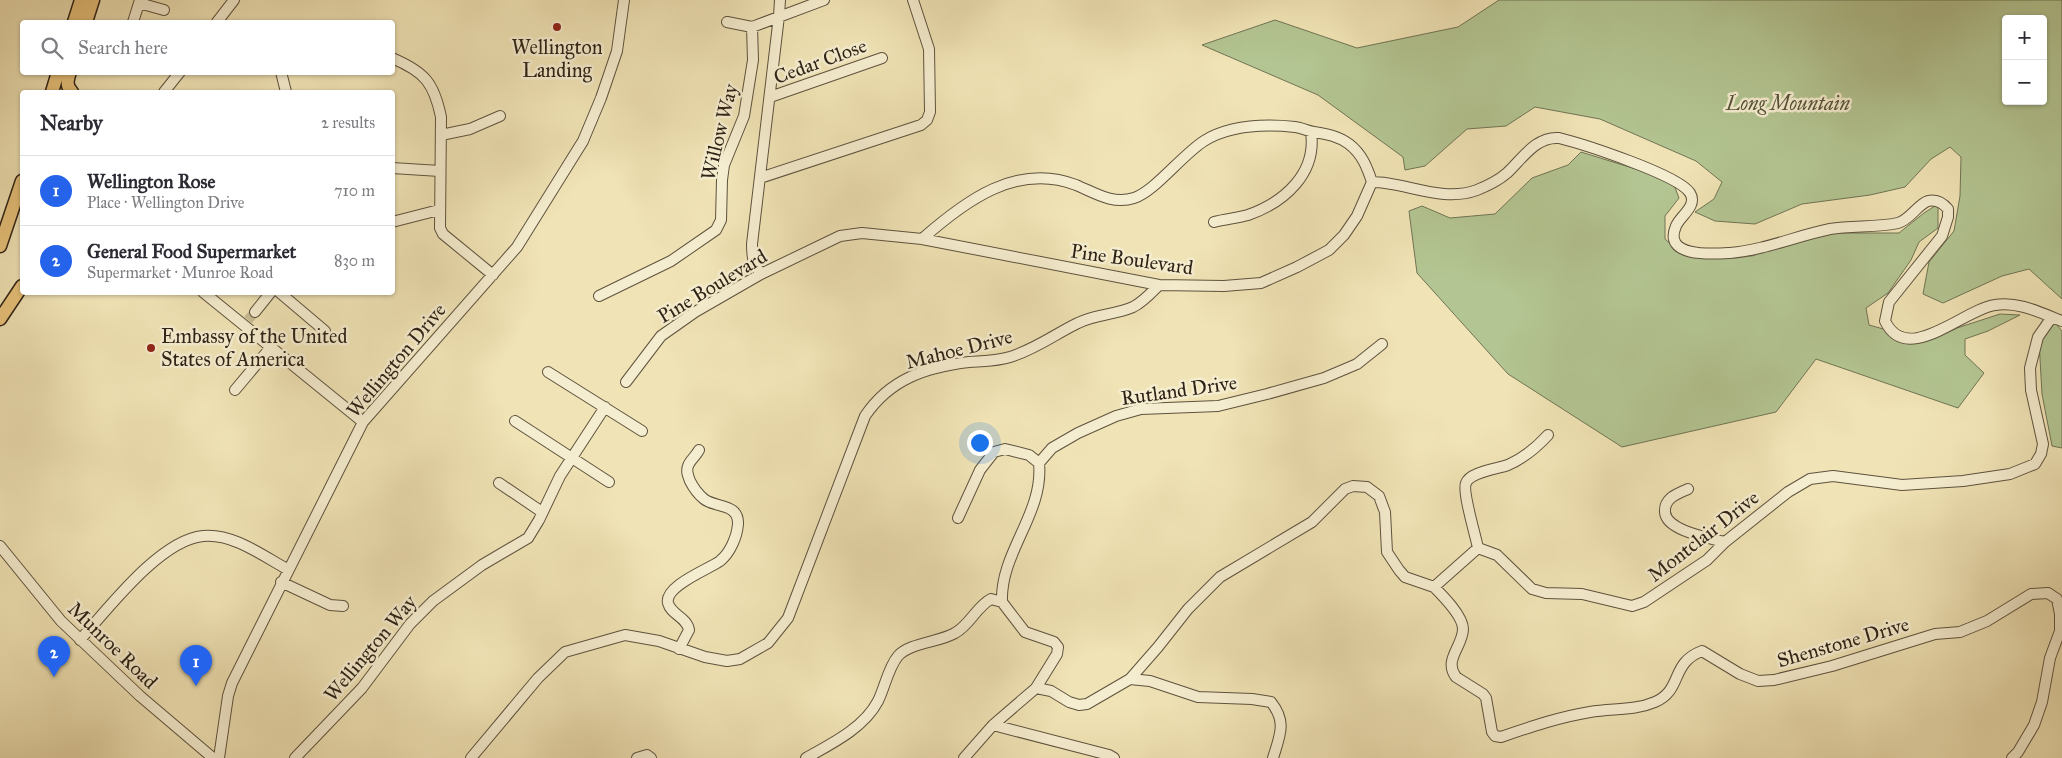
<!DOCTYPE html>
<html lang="en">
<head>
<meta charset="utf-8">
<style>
  :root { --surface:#fff; --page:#f2f2f3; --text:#2b2b33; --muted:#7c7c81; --line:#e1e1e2; --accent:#2563eb }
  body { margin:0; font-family:"IM FELL Great Primer",serif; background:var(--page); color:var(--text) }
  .controls { position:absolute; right:15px; top:15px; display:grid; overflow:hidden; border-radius:5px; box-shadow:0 1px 4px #0004 }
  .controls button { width:45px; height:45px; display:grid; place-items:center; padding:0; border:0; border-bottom:1px solid var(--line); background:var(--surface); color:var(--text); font:25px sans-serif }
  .you { position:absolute; left:979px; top:442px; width:18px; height:18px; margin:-12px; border:4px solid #fff; border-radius:50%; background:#1a73e8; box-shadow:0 0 0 8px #1a73e833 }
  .badge { display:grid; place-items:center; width:32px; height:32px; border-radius:50%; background:var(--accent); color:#fff; font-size:16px; font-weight:700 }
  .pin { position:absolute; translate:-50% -41px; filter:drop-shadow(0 1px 2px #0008) }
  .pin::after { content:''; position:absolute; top:26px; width:18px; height:15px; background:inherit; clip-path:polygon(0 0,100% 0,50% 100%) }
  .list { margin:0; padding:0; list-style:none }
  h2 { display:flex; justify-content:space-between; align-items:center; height:65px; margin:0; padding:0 20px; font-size:21px }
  h2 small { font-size:16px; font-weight:400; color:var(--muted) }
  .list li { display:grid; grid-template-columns:32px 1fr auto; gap:15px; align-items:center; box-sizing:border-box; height:70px; padding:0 20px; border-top:1px solid var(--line) }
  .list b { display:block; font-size:19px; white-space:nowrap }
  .list p { margin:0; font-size:16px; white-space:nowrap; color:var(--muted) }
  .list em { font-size:16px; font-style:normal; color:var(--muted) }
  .icon { flex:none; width:28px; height:28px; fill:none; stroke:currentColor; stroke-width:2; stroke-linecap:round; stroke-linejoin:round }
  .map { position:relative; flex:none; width:2062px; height:758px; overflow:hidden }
  .search { position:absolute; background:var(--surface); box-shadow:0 1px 4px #0004; left:20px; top:20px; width:375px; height:55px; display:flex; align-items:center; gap:12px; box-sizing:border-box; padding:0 18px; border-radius:5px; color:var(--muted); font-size:19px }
  .panel { position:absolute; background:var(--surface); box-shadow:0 1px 4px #0004; left:20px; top:90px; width:375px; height:205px; border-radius:5px }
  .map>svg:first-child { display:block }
  .green { fill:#b3c592; stroke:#707454; fill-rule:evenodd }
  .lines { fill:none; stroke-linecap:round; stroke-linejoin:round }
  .minor-tunnel { stroke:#c9bc95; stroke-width:10; stroke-dasharray:10 5; stroke-linecap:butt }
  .minor-casing { stroke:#5e523e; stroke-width:12 }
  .major-casing { stroke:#2e2216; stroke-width:15 }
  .minor { stroke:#f5edcf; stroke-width:10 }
  .major { stroke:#e8c27a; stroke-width:12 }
  .poi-dot { fill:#8f2418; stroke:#f5edcf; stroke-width:2 }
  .labels { text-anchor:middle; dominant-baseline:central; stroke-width:5; stroke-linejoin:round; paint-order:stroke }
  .poi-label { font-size:20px; fill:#2e2216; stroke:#f5edcf }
  .street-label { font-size:20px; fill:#2e2216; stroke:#f5edcf }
  .park-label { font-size:20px; font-style:italic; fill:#56533b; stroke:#f5edcf }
</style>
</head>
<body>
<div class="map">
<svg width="2062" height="758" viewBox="0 0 2062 758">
  <rect width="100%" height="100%" fill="#f0e3b5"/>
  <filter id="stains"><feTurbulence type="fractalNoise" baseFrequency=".004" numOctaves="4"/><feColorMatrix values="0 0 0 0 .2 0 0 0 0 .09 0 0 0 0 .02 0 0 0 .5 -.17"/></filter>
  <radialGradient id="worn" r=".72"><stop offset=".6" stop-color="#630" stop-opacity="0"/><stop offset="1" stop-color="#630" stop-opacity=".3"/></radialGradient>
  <path class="green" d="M 1499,0 L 2062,0 L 2062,299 L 2029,269 L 2002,276 L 1943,303 L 1923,294 L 1929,262 L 1954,231 L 1960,196 L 1961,157 L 1950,147 L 1931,159 L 1905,187 L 1870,195 L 1802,204 L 1755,224 L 1715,221 L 1695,212 L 1714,199 L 1722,182 L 1696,161 L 1600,119 L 1535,107 L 1506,126 L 1467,129 L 1425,166 L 1405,170 L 1403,157 L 1318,95 L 1202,45 L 1275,20 L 1357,48 L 1458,27 ZM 2006,19 L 2043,19 L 2043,101 L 2006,101 Z
    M 1581,152 L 1658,176 L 1674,185 L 1679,198 L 1665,216 L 1665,239 L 1679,251 L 1752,256 L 1784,244 L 1835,233 L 1899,233 L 1924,213 L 1938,204 L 1938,228 L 1919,242 L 1911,260 L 1888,293 L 1866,308 L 1869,325 L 1898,333 L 1935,338 L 1957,328 L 2000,314 L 2020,315 L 1988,331 L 1965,339 L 1965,355 L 1984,373 L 1958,408 L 1816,359 L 1776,412 L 1622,447 L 1508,374 L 1417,273 L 1409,211 L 1422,206 L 1450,218 L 1495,214 L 1532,178 L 1568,165 Z
    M 2052,319 L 2062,331 L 2062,448 L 2052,446 L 2042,394 L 2039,341 Z"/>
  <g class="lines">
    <path class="minor-tunnel" d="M 248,320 L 255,312"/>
    <g class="minor-casing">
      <path id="minor" d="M 139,3 L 164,10
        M 133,22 L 140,0
        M 217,22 L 234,0
        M 727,22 L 752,27 L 824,0
        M 392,58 C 425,72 434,83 441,117 L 440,228 L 443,234 L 493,275
        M 281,72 L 286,92
        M 164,92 L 180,72
        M 770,97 L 882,58
        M 441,135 L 470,129 L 500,116
        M 392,168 L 440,171
        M 760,178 L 921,125 L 927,120 L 930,112 L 929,49 L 913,0
        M 1372,182 C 1406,182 1442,203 1477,190 C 1487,186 1499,180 1507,173 C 1522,159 1536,136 1559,138 C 1583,144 1679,175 1690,193 C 1698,206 1680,216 1676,226 C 1662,258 1713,254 1730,253 C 1765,250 1796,236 1830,229 C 1852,225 1876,228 1898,223 C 1910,220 1918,204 1928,201 C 1936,199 1943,203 1948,209 L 1948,217 L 1942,236 L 1889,302 L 1885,321 C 1907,367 1964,309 1995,305 C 2018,301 2041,313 2062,321
        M 392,222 L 439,210
        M 1214,222 C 1225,219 1238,218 1248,215 C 1285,202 1317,173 1311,132
        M 761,274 C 753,264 752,257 752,244 L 779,16 L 780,0
        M 203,292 L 363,422
        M 279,292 L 325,331
        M 599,296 L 671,261 L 716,230 L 721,220 L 722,180 L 724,165 L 744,116 L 753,60 L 752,27
        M 255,312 L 271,292
        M 548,372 L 642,431
        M 626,382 L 661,336 L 695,312 L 761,274 L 840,236 L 862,233 L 922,239 L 1159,285 L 1224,286 L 1261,283 L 1297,267 L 1329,250 L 1344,235 L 1357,216 L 1372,182 C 1367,167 1362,154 1349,144 C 1338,136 1327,134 1314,132 C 1308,131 1302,128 1295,127 C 1266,124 1230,125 1204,141 C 1182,155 1154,192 1134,198 C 1113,205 1095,193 1076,185 C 1017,162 965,201 922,239
        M 235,390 L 271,347
        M 515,421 L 609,482
        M 499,483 L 542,512
        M 1688,489 C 1677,494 1664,498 1665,512 C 1666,531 1710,538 1725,542
        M 958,518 L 980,470 L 994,452 L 1005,449 L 1029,455 L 1039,463
        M 0,546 L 61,621 L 140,696 L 213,758
        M 1478,548 C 1476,537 1462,491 1466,483 C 1470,472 1497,469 1508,465 C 1524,458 1536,448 1548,435
        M 281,582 L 330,605 L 343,606
        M 1434,587 C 1443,596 1463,616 1463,629 C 1463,646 1443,660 1456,677 L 1483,694 L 1486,698 L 1492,732 L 1495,736 L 1501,737 C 1530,727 1559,717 1590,712 C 1612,708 1634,711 1655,702 C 1683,690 1670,663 1702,651 L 1740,674 L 1758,681 L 1774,680 L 1832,666 L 1935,634 L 1960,632 L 1987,621 L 2031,594 L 2048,593 L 2057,599 L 2060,614 L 2060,631 L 2050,658 L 2042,702 L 2034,725 L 2018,752 L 2012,758
        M 1002,602 C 1000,552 1044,514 1039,463 L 1052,448 L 1078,433 L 1116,416 L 1141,409 L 1218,406 L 1267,394 L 1324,378 L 1357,364 L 1382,344
        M 80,640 C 108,609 160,540 203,536 C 233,533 263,556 287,569
        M 679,649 L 689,630 C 687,617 671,615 668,603 C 664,586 709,569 720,561 C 730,553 737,537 738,524 C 739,503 715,508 704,499 C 698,494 693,487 690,481 C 688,476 686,471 688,466 C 690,460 696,456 699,450
        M 1130,679 L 1150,681 L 1198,697 L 1252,699 L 1271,702 C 1287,722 1280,735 1273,758
        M 993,725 L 1109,755 L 1114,758
        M 219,758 L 228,696 L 232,683 L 363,422 L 517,247 L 583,141 L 601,98 L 617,51 L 624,0
        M 295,758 L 362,688 L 410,624 L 433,601 L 482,565 L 528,538 L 539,520 L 560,476 L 605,407
        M 471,758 L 538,678 L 565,652 L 625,635 L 659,641 L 705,657 L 727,661 L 740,659 L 768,643 L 788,618 L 865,416 C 890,379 926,367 969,362 C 982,361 998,361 1010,357 C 1036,349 1055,334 1078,323 C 1095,314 1115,315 1133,307 C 1143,302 1151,293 1159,285
        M 637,758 L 647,755 L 651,758
        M 806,758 C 831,744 864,728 878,701 C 885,687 888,668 898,656 C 909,643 940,642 955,633 C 970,625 976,607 991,599 L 1002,602 L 1025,632 L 1054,642 L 1058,647 L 1057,654 L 1036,688
        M 964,758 L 993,725 L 1036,688 L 1051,691 L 1069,702 L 1079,705 L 1087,704 L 1130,679 L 1158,647 L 1188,609 L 1220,577 L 1312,522 L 1345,489 L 1353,486 L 1367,487 L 1379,496 L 1385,512 L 1387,552 L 1399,570 L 1405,577 L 1434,587 L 1478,548 L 1497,555 L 1532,589 L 1546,593 L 1582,594 L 1632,606 L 1644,602 L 1707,560 L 1725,542 L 1788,492 L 1810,479 L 1833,476 L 1902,485 L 1963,481 L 2010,474 L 2035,464 L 2041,454 L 2043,444 L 2031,390 L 2030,368 L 2038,337 L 2052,317"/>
    </g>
    <g class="major-casing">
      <path id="major" d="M 74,22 L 81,0
        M 86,22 L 93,0
        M 70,72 C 67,81 66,86 72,92
        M 52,92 L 58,72
        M 0,246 L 22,181
        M 0,319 L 22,286"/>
    </g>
    <use href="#minor" class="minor"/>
    <use href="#major" class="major"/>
  </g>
  <g class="poi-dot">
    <circle cx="557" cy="27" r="5"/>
    <circle cx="151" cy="348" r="5"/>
  </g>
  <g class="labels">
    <g class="poi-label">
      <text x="557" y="47">Wellington<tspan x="557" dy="23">Landing</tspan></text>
      <text x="161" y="336" text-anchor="start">Embassy of the United<tspan x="161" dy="23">States of America</tspan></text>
    </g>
    <g class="street-label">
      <text transform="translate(820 61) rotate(-20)">Cedar Close</text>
      <text transform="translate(719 132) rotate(-76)">Willow Way</text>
      <text transform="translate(1132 259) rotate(8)">Pine Boulevard</text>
      <text transform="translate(712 286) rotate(-31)">Pine Boulevard</text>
      <text transform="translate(959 349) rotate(-14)">Mahoe Drive</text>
      <text transform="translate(396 360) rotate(-50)">Wellington Drive</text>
      <text transform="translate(1179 390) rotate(-8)">Rutland Drive</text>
      <text transform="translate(1703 536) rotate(-38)">Montclair Drive</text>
      <text transform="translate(1843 642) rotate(-16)">Shenstone Drive</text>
      <text transform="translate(113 645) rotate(44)">Munroe Road</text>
      <text transform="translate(370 648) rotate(-50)">Wellington Way</text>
    </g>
    <g class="park-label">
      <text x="1788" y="103">Long Mountain</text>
    </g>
  </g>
  <rect width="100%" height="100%" filter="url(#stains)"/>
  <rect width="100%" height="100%" fill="url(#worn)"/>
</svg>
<div class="controls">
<button>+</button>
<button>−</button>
</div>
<div class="you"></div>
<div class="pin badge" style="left:196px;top:686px">1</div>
<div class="pin badge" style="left:54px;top:677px">2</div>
<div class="search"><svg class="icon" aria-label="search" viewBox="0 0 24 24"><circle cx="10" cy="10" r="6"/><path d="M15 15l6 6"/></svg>Search here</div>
<section class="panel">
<h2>Nearby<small>2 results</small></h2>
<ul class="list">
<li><span class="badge">1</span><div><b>Wellington Rose</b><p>Place · Wellington Drive</p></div><em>710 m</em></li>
<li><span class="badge">2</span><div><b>General Food Supermarket</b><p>Supermarket · Munroe Road</p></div><em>830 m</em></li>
</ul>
</section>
</div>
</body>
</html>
